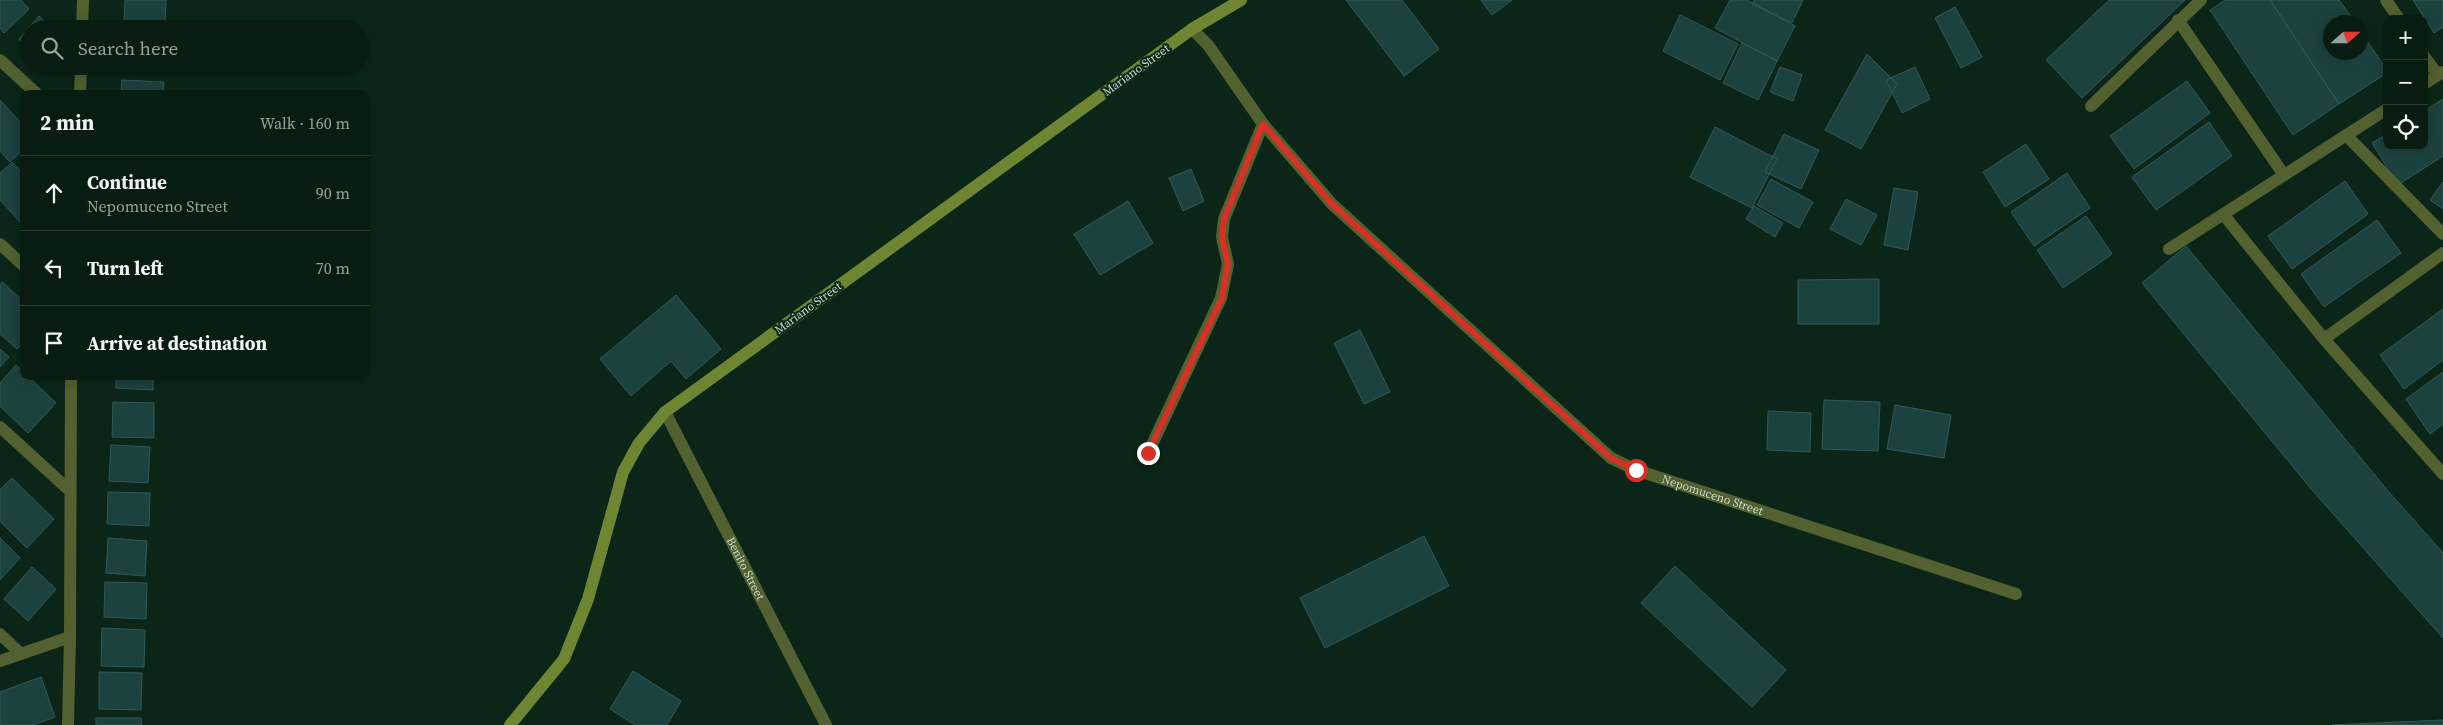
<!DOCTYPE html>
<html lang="en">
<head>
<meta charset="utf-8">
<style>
  :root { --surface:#081c12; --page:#11251b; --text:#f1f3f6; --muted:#98a19f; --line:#293a32 }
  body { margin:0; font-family:"Source Serif 4",serif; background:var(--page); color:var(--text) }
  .controls { position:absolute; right:15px; top:15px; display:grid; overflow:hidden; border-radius:10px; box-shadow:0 2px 12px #0003 }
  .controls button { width:45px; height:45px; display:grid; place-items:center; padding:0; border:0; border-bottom:1px solid var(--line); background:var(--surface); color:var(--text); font:25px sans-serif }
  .compass { position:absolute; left:2323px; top:15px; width:45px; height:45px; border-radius:50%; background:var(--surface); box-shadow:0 2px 12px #0003; rotate:69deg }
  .stop { position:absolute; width:15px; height:15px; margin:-11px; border:4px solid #d93025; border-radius:50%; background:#fff }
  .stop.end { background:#d93025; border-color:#fff; box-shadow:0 1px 5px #0008 }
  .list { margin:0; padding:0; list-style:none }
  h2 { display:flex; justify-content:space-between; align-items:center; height:65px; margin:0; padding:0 20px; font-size:21px }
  h2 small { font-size:16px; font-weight:400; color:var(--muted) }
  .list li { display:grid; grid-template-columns:32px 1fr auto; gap:15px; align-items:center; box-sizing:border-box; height:75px; padding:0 20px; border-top:1px solid var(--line) }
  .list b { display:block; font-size:19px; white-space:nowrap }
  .list p { margin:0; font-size:16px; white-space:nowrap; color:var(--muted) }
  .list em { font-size:16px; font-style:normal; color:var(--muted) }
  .icon { flex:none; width:28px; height:28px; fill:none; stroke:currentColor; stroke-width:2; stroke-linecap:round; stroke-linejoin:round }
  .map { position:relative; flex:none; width:2443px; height:725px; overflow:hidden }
  .search { position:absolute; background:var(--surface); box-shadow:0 2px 12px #0003; left:20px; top:20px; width:350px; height:55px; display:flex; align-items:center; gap:12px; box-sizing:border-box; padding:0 18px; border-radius:28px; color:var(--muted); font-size:19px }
  .panel { position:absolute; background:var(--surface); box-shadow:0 2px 12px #0003; left:20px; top:90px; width:350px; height:290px; border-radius:10px }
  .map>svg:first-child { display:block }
  .building { fill:#1c4240; stroke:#325957 }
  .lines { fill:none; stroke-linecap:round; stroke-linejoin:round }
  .service { stroke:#52612f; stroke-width:12 }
  .minor { stroke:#52612f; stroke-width:12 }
  .secondary { stroke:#6e8531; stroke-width:12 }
  .route { stroke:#d93025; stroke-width:6 }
  .labels { text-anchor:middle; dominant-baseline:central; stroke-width:4; stroke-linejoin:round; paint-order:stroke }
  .street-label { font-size:12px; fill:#c9d9cf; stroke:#0b2618 }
</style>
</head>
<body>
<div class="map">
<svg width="2443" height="725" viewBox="0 0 2443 725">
  <rect width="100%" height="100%" fill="#0b2618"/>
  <path class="building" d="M 0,0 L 21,0 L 29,9 L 4,33 L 0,28 Z
    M 125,0 L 166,0 L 165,25 L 124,23 Z
    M 1346,0 L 1402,0 L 1439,49 L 1404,76 Z
    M 1481,0 L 1512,0 L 1492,15 Z
    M 1730,0 L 1747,0 L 1795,26 L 1777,61 L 1715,28 Z
    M 1754,0 L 1803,0 L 1792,23 L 1752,4 Z
    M 2109,0 L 2185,0 L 2082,98 L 2046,60 Z
    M 2225,0 L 2270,0 L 2339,104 L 2293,135 L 2210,10 Z
    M 2270,0 L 2339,0 L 2355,22 L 2330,22 L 2330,52 L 2360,52 L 2360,31 L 2387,70 L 2387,73 L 2339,104 Z
    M 2413,0 L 2443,0 L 2443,27 L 2434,33 Z
    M 1955,7 L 1982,57 L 1961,68 L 1935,18 Z
    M 1680,15 L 1738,44 L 1720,80 L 1663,51 Z
    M 39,16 L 53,29 L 29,29 L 29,48 L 19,39 Z
    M 1742,43 L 1777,61 L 1758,100 L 1723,83 Z
    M 1867,54 L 1897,84 L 1861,149 L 1825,130 Z
    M 121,66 L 164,66 L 164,70 L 121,68 Z
    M 1780,67 L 1802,75 L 1793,101 L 1770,92 Z
    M 1915,67 L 1930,99 L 1902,113 L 1886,80 Z
    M 122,80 L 164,82 L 163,94 L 121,94 Z
    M 2187,81 L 2210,113 L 2134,169 L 2110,136 Z
    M 2443,99 L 2443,156 L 2398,185 L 2372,143 L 2387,134 L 2387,146 L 2424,146 L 2424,111 Z
    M 0,100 L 24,126 L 24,149 L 10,162 L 0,151 Z
    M 2209,122 L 2232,156 L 2156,210 L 2132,177 Z
    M 1715,127 L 1777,159 L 1752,208 L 1690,177 Z
    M 1784,134 L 1819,150 L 1801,189 L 1765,172 Z
    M 2026,144 L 2049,179 L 2005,207 L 1983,172 Z
    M 12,162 L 24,175 L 24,226 L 0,200 L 0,173 Z
    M 1191,169 L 1204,201 L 1183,211 L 1169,178 Z
    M 2067,173 L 2090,208 L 2034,246 L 2011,212 Z
    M 1771,179 L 1813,202 L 1799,228 L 1757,205 Z
    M 2345,181 L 2368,214 L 2292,269 L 2268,236 Z
    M 2443,182 L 2443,209 L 2430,200 Z
    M 1894,188 L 1918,192 L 1908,250 L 1884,245 Z
    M 1846,199 L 1877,215 L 1861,245 L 1830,229 Z
    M 1128,201 L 1153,243 L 1100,275 L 1074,234 Z
    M 1754,206 L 1783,223 L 1775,237 L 1746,219 Z
    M 2086,216 L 2112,254 L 2063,288 L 2037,250 Z
    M 2377,220 L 2401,253 L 2324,307 L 2301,274 Z
    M 2186,246 L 2388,491 L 2443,553 L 2443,638 L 2312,490 L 2142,283 Z
    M 1879,279 L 1879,324 L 1798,324 L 1798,280 Z
    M 2,282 L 24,302 L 24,341 L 17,349 L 0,334 L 0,285 Z
    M 676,295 L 721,349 L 686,379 L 671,361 L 631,396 L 600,359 Z
    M 2443,309 L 2443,360 L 2404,389 L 2380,355 Z
    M 1360,330 L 1390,392 L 1364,404 L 1334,343 Z
    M 0,349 L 9,357 L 0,367 Z
    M 16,365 L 24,372 L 24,376 L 28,376 L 56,403 L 28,433 L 0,406 L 0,383 Z
    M 2443,372 L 2443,424 L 2430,434 L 2406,399 Z
    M 116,376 L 153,376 L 153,390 L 116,388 Z
    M 1824,400 L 1880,402 L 1878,451 L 1822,449 Z
    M 113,402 L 154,403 L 154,438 L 112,437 Z
    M 1895,405 L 1951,415 L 1944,458 L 1887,449 Z
    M 1768,411 L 1811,413 L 1810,452 L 1767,450 Z
    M 111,445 L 150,447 L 148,483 L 109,481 Z
    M 12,478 L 54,519 L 27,548 L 0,521 L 0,490 Z
    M 108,492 L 150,493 L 149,526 L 107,524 Z
    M 1424,536 L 1449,586 L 1325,648 L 1300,598 Z
    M 0,538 L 20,558 L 0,580 Z
    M 108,538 L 147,541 L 145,576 L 106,573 Z
    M 1675,566 L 1786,670 L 1752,707 L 1641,603 Z
    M 32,567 L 56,589 L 28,621 L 4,599 Z
    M 105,582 L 147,583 L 146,619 L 104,617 Z
    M 102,628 L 145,630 L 144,667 L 101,666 Z
    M 633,671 L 681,701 L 667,725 L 635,725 L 610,709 Z
    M 99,672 L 142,673 L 141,710 L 99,709 Z
    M 41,677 L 55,717 L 33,725 L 0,725 L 0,692 Z
    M 96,718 L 141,718 L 142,725 L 96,725 Z
    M 2443,720 L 2443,725 L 2332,725 Z"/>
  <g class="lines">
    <path class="service" d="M 2386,0 L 2399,19
      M 2178,20 L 2284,175
      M 2424,56 L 2438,75
      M 2424,84 L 2443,72
      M 2091,106 L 2201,0
      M 2346,135 L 2443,234
      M 2223,214 L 2324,339 L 2443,474
      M 2169,249 L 2387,109
      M 2324,339 L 2443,253"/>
    <g class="minor">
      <path d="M 82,29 L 83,0"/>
      <path id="s1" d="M 1192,29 L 1208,45 L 1263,124 L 1332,204 L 1611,458 L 1636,470 L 2016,594"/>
      <path d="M 0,60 L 37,94"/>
      <path d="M 80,94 L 81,66"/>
      <path d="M 0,244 L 24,266"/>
      <path id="s2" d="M 665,412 L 826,725"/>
      <path d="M 0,427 L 69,490"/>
      <path d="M 1148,453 L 1221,298 L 1228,264 L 1222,237 L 1224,219 L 1263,124"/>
      <path d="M 0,634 L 21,654"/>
      <path d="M 0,661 L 70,637 L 71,376"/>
      <path d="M 68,725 L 70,637"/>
    </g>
    <path class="secondary" d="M 510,725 L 564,659 L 588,599 L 623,472 L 639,443 L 665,412 L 1192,29 L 1241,0"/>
  </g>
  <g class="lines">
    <path class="route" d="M 1148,453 L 1222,298 L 1228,264 L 1222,237 L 1224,219 L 1263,124 L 1332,204 L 1611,458 L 1636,470"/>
  </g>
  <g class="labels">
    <g class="street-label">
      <text transform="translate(1136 70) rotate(-36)">Mariano Street</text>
      <text transform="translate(808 308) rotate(-36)">Mariano Street</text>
      <text stroke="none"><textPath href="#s1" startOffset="710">Nepomuceno Street</textPath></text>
      <text stroke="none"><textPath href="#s2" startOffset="176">Benito Street</textPath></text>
    </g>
  </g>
</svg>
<div class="controls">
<button>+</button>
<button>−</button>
<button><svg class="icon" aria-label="locate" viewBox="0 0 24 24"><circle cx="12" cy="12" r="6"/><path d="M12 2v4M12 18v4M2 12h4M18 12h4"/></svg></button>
</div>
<svg class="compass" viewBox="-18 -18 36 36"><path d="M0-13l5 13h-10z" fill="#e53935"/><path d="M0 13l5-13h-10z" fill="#98a19f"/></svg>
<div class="stop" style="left:1636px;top:470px"></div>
<div class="stop end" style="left:1148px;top:453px"></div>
<div class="search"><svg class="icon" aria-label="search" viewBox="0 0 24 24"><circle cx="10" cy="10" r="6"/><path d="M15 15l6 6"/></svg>Search here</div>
<section class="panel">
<h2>2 min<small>Walk · 160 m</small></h2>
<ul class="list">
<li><svg class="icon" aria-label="ahead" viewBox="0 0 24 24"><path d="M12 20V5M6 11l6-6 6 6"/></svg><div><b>Continue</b><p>Nepomuceno Street</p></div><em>90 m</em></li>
<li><svg class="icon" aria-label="left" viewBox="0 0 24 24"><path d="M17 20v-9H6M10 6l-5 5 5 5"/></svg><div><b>Turn left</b></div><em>70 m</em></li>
<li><svg class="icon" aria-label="arrive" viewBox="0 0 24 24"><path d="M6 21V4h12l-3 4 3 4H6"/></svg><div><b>Arrive at destination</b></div></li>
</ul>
</section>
</div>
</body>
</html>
